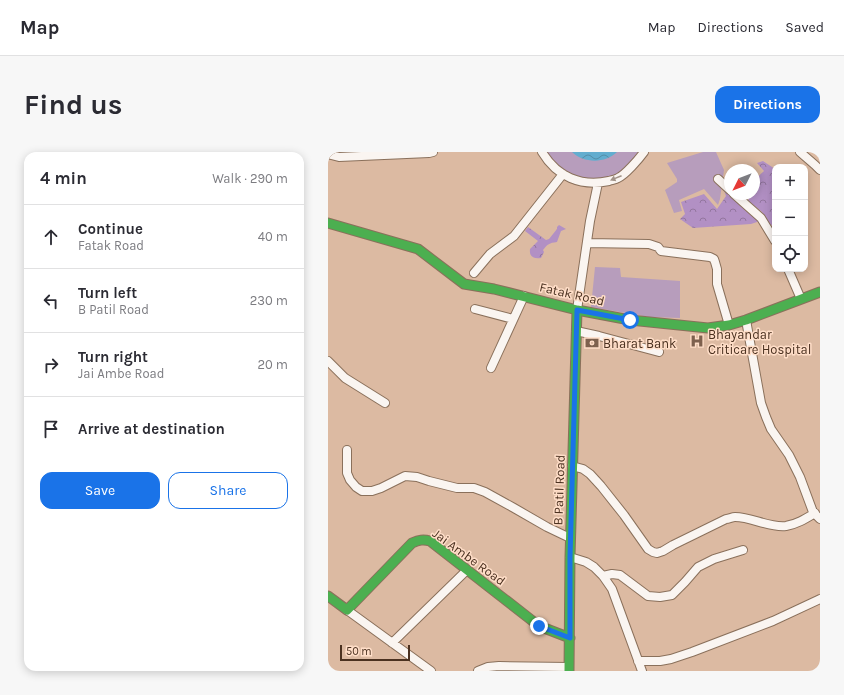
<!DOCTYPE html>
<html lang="en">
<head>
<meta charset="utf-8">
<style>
  :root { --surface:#fff; --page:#f7f7f7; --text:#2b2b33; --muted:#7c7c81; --line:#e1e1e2; --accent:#1a73e8 }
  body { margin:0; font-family:Karla,sans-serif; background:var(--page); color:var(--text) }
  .controls { position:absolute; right:12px; top:12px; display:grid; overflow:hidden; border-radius:8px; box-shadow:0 2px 10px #0003 }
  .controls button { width:36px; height:36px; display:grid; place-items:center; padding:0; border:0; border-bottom:1px solid var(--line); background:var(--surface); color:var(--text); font:20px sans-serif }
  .compass { position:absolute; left:396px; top:12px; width:36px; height:36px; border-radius:50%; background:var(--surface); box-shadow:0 2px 10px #0003; rotate:228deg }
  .scale { position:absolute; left:12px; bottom:10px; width:70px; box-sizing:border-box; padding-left:4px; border:2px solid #4b3120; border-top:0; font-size:11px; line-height:14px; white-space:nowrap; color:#4b3120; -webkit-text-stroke:3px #ffdec8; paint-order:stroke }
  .stop { position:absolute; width:12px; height:12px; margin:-9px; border:3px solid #1a73e8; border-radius:50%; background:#fff }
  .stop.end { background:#1a73e8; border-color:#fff; box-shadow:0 1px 4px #0008 }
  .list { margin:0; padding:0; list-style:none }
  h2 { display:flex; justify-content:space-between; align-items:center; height:52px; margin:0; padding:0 16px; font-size:17px }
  h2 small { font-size:13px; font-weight:400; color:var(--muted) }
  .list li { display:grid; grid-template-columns:26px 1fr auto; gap:12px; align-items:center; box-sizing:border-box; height:64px; padding:0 16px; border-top:1px solid var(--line) }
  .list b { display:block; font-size:15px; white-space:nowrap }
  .list p { margin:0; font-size:13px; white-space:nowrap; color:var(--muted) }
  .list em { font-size:13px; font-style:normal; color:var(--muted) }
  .actions { display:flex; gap:8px; padding:12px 16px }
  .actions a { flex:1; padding:9px 0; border:1px solid var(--accent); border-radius:12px; text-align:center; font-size:14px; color:var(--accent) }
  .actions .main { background:var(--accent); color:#fff }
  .icon { flex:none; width:22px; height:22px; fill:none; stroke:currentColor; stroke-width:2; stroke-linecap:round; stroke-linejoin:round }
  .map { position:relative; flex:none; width:492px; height:519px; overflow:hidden; border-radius:12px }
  header { display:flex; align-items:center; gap:24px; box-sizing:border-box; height:56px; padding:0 20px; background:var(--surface); border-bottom:1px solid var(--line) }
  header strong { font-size:19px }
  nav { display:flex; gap:22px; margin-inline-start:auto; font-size:14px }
  .intro { display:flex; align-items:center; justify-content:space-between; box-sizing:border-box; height:96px; padding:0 24px }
  h1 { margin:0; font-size:28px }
  .button { padding:10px 18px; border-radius:12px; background:var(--accent); color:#fff; font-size:14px; font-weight:700 }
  main { display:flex; gap:24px; padding:0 24px }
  aside { flex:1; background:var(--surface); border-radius:12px; box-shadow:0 2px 10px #0003 }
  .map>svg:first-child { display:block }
  .forest { fill:url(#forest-crowns) }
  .green { fill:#b79dbc }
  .water { fill:url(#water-waves) }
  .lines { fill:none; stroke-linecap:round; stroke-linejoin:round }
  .street-casing { stroke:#8a705b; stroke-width:10 }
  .fast-casing { stroke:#8a705b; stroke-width:11 }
  .street { stroke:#faf5f1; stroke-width:8 }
  .fast { stroke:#4caf50; stroke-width:9 }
  .oneway { fill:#a29388 }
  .route { stroke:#1a73e8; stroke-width:5 }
  .labels { text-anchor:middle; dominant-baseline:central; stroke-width:3; stroke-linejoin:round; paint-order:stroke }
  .street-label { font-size:13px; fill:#4b3120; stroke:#ffdec8 }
  .poi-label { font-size:13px; fill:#4b3120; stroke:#ffdec8; text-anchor:start }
</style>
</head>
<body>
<header>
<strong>Map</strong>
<nav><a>Map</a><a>Directions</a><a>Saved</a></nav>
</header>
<div class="intro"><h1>Find us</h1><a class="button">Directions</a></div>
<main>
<aside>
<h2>4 min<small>Walk · 290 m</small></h2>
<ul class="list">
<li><svg class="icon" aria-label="ahead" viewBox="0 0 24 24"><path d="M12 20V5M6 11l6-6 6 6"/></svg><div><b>Continue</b><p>Fatak Road</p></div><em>40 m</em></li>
<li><svg class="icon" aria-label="left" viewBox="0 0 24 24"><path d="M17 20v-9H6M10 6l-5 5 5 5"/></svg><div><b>Turn left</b><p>B Patil Road</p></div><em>230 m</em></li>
<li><svg class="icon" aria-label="right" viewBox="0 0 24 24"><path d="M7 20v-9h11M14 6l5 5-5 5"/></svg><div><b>Turn right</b><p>Jai Ambe Road</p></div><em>20 m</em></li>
<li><svg class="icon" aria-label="arrive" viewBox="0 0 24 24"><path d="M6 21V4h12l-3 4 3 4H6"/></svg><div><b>Arrive at destination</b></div></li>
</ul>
<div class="actions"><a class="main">Save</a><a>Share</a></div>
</aside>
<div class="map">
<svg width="492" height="519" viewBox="0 0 492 519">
  <defs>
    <pattern id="forest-crowns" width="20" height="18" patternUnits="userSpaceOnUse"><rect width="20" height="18" fill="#b290c4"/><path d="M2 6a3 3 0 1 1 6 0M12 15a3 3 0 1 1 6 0" fill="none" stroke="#93769f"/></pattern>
    <pattern id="water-waves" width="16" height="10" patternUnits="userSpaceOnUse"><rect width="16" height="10" fill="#62adcf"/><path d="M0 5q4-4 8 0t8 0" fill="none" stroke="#538da8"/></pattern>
  </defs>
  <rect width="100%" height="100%" fill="#dcbaa2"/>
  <path class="forest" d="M 435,9 L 447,17 L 447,75 L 443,73 L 433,59 L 420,49 L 422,42 L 426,42 C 426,29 427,27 436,19 L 429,11 Z
    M 396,38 L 399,39 L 427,65 L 432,69 L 423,72 L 365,76 L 352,67 L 357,62 L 353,50 L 376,42 L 389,57 L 398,44 Z
    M 231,73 L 238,77 L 233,79 L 229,90 C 221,91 220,92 215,98 L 216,100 L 213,106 C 206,107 201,105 202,97 L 210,89 L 197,79 L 200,75 L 218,88 L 221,87 L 229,77 L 229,75 Z"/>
  <path class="green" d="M 217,0 L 313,0 C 310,5 306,11 302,15 C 283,29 258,32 237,20 C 230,17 222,6 217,0 Z
    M 375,0 L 388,0 L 396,18 L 392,47 L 390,53 L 376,37 L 351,48 L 354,59 L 346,61 L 337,38 L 349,30 L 349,27 L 339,11 Z
    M 267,115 L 292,116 L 293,125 L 352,129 L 352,166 L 321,165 L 263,155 Z"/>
  <path class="water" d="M 244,0 L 289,0 C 277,12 255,11 244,0 Z"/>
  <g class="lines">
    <g class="street-casing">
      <path id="street" d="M 214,0 C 229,25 253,35 281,29 C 283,28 287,28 290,26 C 297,23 311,7 316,0
        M 472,0 L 487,13 L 492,18
        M 0,2 L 11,5 L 101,1 L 105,0
        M 390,27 L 402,38
        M 406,42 L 433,66 L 447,89
        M 259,91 L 321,92 L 330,95 L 333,99 L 382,105 L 386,107 L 387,110 L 389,117 L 389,132 L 401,173
        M 460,117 L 473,147
        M 146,121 L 162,102 L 186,84 L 235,22
        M 147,157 L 185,167
        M 249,158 L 262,69 L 270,31
        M 418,168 L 433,251 L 438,265 L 443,277 L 461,303 L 472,325 L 485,360 L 492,367
        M 248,179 L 271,184 L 331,200
        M 0,209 L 17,226 L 57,251
        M 163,216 L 196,144
        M 19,298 L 19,321 L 22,328 L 28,335 L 34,339 L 44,339 L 53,336 L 77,324 L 89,325 L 101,329 L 129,336 L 146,336 L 157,340 L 186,356 L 219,375 L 242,386
        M 244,314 L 255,317 L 262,322 L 273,334 L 296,363 L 320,397 L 325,400 L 329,401 L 335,399 L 345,393 L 398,367 C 401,367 404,365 407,365 C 424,365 441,376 458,374 C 469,372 477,367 487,361
        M 242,405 L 258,410 L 266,415 L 275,424 L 284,437 L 314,519
        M 275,424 L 284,422 L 292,423 L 320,444 L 332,445 L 344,443 L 357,430 L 370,415 L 386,407 L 415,398
        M 19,458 L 103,519
        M 64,491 L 139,418
        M 310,509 L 332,509 L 343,507 L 364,500 L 445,469 L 492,447
        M 150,519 L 160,515 L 171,514 L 241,515"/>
    </g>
    <g class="fast-casing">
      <path id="fast" d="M 0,71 L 90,97 L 136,132 L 166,137 L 249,158 L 302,168 L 380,176 L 401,173 L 418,168 L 492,140
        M 0,444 L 19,458 L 84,391 C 91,388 95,387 102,389 L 211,474 L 242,486
        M 241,519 L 242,405 L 249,158"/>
    </g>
    <use href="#street" class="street"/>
    <use href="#fast" class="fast"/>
  </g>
  <defs><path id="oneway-solid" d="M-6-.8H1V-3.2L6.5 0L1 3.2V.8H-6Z"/></defs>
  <use class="oneway" href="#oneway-solid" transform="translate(288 26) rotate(158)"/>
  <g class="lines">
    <path class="route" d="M 211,474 L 242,486 L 242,405 L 249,158 L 302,168"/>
  </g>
  <defs>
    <g id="hospital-bare" transform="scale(1.08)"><path d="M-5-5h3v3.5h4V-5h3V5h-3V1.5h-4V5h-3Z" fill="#7e614e" stroke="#ffdec8" stroke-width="2.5" paint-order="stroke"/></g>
    <g id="bank-bare" transform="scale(1.08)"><path d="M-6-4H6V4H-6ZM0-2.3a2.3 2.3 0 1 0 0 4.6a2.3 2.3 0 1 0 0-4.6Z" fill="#7e614e" stroke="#ffdec8" stroke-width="2.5" paint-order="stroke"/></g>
  </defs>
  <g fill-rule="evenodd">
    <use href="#hospital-bare" x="369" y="189"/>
    <use href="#bank-bare" x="264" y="191"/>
  </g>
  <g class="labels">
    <g class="street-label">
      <text transform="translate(244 142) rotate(13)">Fatak Road</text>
      <text transform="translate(231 338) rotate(-88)">B Patil Road</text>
      <text transform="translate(141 405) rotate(36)">Jai Ambe Road</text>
    </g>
    <g class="poi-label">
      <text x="380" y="182">Bhayandar<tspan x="380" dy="15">Criticare Hospital</tspan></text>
      <text x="275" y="191">Bharat Bank</text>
    </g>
  </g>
</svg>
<div class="controls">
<button>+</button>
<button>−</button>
<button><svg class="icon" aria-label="locate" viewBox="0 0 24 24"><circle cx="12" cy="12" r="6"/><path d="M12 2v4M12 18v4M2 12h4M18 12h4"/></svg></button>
</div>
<svg class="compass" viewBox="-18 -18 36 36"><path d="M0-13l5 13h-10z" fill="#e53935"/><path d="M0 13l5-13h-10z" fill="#7c7c81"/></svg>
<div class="scale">50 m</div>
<div class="stop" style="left:302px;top:168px"></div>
<div class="stop end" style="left:211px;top:474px"></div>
</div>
</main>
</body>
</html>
